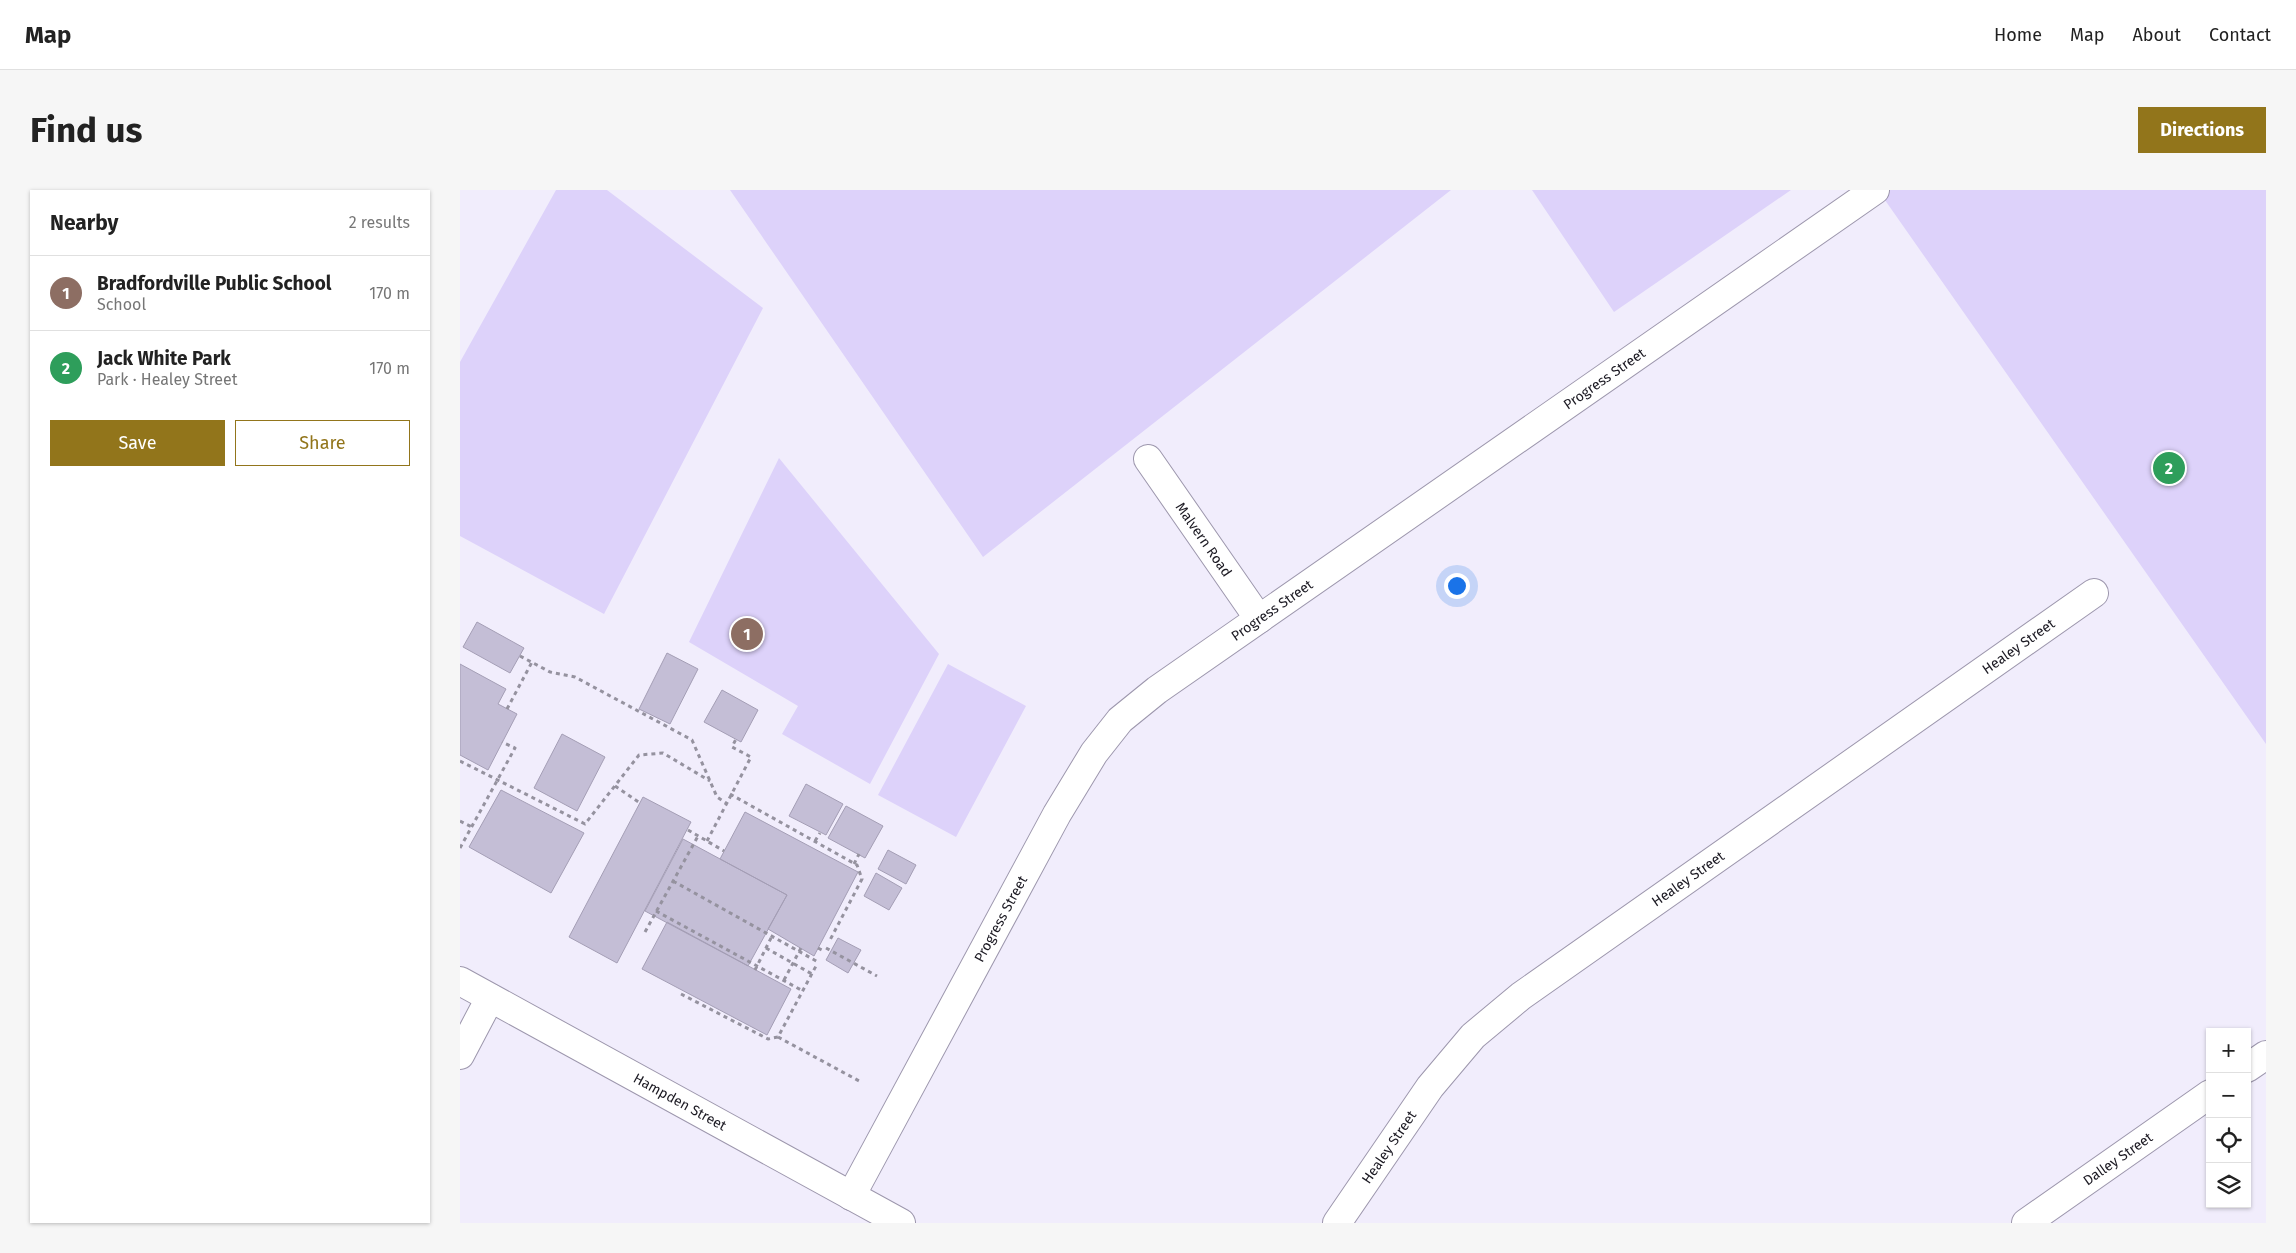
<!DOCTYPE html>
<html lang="en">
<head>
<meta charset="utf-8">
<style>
  :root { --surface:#fff; --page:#f6f6f6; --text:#222; --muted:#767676; --line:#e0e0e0; --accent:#92751b }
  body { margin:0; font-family:"Fira Sans",sans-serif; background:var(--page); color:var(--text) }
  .controls { position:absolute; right:15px; bottom:15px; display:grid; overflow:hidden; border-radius:0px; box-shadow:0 1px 4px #0004 }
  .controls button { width:45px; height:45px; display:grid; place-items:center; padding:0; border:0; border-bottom:1px solid var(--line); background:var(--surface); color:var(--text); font:25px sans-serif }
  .you { position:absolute; left:996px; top:395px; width:18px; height:18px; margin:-12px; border:4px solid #fff; border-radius:50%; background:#1a73e8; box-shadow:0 0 0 8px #1a73e833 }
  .badge { display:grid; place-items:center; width:32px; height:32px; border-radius:50%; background:var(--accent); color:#fff; font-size:16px; font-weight:700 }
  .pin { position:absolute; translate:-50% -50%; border:2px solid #fff; box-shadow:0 1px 5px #0006 }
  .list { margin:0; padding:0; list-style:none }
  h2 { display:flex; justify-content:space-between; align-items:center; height:65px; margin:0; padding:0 20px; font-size:21px }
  h2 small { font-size:16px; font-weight:400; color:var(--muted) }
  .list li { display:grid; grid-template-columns:32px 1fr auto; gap:15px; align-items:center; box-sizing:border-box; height:75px; padding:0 20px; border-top:1px solid var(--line) }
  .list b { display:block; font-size:19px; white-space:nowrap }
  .list p { margin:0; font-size:16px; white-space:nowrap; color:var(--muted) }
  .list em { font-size:16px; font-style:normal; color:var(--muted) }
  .actions { display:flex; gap:10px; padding:15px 20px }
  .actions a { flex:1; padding:11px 0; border:1px solid var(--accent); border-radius:0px; text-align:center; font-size:18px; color:var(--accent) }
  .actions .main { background:var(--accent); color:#fff }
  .icon { flex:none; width:28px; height:28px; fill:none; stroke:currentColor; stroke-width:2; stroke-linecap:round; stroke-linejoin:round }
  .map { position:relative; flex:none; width:1806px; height:1033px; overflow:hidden; border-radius:0px }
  header { display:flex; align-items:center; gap:30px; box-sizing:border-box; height:70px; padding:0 25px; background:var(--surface); border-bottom:1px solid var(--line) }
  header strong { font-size:24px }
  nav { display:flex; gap:28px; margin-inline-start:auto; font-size:18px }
  .intro { display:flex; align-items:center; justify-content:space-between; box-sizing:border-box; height:120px; padding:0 30px }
  h1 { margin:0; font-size:35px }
  .button { padding:12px 22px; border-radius:0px; background:var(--accent); color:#fff; font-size:18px; font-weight:700 }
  main { display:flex; gap:30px; padding:0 30px }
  aside { flex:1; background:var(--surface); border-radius:0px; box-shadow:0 1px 4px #0004 }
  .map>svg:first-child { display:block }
  .green { fill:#ddd2fa }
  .building { fill:#c4bed6; stroke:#a49eb5 }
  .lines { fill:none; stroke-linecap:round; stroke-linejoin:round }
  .minor-casing { stroke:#9d97ad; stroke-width:30 }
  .path { stroke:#95929f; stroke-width:3; stroke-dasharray:4 4; stroke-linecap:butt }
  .minor { stroke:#fff; stroke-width:28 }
  .labels { text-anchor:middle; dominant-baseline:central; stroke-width:4.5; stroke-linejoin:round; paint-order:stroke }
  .street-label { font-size:14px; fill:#1b1922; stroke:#fff }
</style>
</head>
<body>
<header>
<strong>Map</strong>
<nav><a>Home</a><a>Map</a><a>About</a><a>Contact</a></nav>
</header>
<div class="intro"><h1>Find us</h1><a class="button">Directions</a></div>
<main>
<aside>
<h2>Nearby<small>2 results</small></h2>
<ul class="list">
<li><span class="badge" style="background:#8d6e63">1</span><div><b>Bradfordville Public School</b><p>School</p></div><em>170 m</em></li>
<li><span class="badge" style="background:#2e9e5b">2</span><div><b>Jack White Park</b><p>Park · Healey Street</p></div><em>170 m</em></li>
</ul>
<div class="actions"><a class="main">Save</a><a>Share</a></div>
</aside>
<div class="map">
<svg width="1806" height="1033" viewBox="0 0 1806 1033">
  <rect width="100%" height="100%" fill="#f1edfc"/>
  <path class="green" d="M 96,0 L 147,0 L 303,118 L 144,424 L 0,346 L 0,172 Z
    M 270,0 L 991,0 L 523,367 Z
    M 1072,0 L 1331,0 L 1154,122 Z
    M 1424,0 L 1806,0 L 1806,554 L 1420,3 Z
    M 319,268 L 479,464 L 410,594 L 322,544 L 338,516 L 229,452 Z
    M 488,474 L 566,516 L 496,647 L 418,605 Z"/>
  <path class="building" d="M 17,432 L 64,458 L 50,483 L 3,457 Z
    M 207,463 L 238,479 L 210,534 L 179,519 Z
    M 0,474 L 46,499 L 38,514 L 57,524 L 28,580 L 0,565 Z
    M 262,500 L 298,520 L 281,552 L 244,532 Z
    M 102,544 L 145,567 L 117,621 L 74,598 Z
    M 346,594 L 383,614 L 366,645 L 329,626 Z
    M 41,600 L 124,643 L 91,703 L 9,657 Z
    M 183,607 L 231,632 L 157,773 L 109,747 Z
    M 386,616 L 423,636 L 405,668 L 368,648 Z
    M 285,622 L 398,682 L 354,766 L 308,739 L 327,705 L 260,669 Z
    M 223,649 L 327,705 L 288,776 L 185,721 Z
    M 428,660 L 456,675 L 446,694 L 418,679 Z
    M 416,683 L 442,698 L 429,720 L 404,706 Z
    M 207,732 L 331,799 L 307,845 L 182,779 Z
    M 378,748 L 401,760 L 388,783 L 366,770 Z"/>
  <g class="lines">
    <g class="minor-casing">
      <g id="minor">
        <path id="s1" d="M 688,269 L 799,429"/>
        <path id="s2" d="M 0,791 L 441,1033"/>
        <path d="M 0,865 L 30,808"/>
        <path d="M 1787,878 L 1806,865"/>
        <path id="s3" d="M 391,1006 L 597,624 L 634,563 L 660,530 L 697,500 L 1415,0"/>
        <path id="s4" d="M 877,1033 L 970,897 L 1013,846 L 1061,806 L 1634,403"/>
        <path id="s5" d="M 1566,1033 L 1750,904"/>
      </g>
    </g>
    <path class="path" d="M 60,466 L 90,482 L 115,487 L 232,550 L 257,607 L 266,613
      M 47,519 L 72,472
      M 0,571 L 125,634 L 179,565 L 203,563 L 250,591
      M 155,596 L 180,613
      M 270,604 L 397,675 L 402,689 L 370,750
      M 0,631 L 12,637
      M 228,640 L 264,661
      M 247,651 L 291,567 L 272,557 L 276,549
      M 355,651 L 360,643
      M 0,658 L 55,558 L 42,552
      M 394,674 L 399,664
      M 213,691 L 358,772
      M 196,721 L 343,801
      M 185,742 L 238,646
      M 306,758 L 352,784
      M 358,758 L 364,761
      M 366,758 L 417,786
      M 295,780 L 312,746
      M 324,790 L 341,758
      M 221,804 L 308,849 L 318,847 L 356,776
      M 318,847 L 401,892"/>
    <use href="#minor" class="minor"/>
  </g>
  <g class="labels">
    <g class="street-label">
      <text stroke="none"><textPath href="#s3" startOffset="1140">Progress Street</textPath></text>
      <text stroke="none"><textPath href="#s1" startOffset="98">Malvern Road</textPath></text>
      <text stroke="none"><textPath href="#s3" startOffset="735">Progress Street</textPath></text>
      <text stroke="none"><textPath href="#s4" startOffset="902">Healey Street</textPath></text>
      <text stroke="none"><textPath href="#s4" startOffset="498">Healey Street</textPath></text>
      <text stroke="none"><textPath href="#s3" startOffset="315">Progress Street</textPath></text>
      <text stroke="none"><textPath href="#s2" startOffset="251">Hampden Street</textPath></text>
      <text stroke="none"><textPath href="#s4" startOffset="92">Healey Street</textPath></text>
      <text stroke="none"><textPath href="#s5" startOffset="112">Dalley Street</textPath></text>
    </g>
  </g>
</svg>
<div class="controls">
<button>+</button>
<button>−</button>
<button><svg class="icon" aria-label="locate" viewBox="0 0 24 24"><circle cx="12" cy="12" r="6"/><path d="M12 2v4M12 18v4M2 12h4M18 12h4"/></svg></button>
<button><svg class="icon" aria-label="layers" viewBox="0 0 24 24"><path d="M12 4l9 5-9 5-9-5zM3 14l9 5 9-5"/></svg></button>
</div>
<div class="you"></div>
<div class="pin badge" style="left:287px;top:444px;background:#8d6e63">1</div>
<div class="pin badge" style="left:1709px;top:278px;background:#2e9e5b">2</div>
</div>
</main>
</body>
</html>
